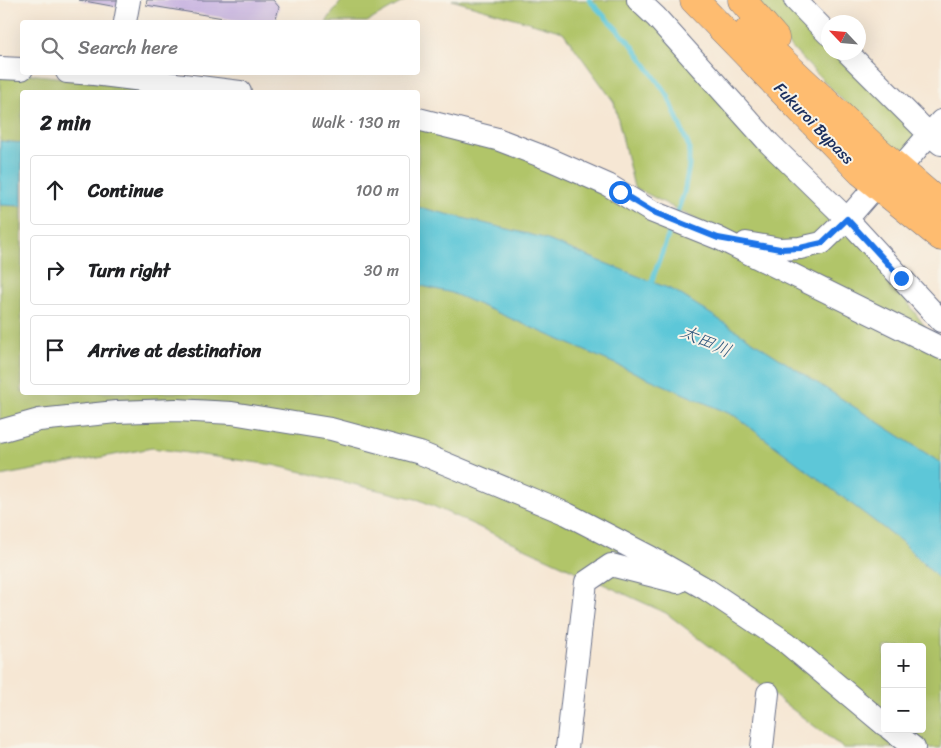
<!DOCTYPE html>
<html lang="en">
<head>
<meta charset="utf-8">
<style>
  :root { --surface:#fff; --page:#f2f2f2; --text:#202124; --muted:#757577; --line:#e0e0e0 }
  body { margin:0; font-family:Sriracha,"Klee One",sans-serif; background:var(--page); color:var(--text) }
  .controls { position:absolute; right:15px; bottom:15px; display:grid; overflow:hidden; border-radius:5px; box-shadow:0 5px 20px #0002 }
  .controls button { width:45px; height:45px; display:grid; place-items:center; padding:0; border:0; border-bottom:1px solid var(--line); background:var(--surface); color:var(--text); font:25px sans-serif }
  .compass { position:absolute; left:821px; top:15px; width:45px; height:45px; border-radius:50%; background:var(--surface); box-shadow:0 5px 20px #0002; rotate:296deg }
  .stop { position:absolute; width:15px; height:15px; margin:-11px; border:4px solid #1a73e8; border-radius:50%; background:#fff }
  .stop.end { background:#1a73e8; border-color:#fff; box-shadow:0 1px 5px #0008 }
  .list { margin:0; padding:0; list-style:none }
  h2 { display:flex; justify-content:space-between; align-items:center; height:65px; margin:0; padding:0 20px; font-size:21px }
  h2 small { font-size:16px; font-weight:400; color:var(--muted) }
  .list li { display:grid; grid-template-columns:32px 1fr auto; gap:15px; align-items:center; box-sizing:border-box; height:70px; margin:0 10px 10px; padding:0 10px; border:1px solid var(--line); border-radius:5px }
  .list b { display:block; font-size:19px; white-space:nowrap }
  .list em { font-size:16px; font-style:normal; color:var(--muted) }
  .icon { flex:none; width:28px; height:28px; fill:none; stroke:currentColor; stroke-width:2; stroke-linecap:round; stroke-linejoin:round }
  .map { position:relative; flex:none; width:941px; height:748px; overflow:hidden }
  .search { position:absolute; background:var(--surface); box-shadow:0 5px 20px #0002; left:20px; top:20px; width:400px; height:55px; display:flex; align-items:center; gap:12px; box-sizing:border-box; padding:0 18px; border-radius:5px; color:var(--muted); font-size:19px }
  .panel { position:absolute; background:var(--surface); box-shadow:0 5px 20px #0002; left:20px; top:90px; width:400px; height:305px; border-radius:5px }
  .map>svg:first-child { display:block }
  .green { fill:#b1c569; stroke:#667a64; fill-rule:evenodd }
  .water { fill:#5dc7d8; stroke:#3c7b9b }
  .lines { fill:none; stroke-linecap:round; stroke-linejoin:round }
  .stream { stroke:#5dc7d8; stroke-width:5 }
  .building { fill:#c4afe0 }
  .minor-casing { stroke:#686f87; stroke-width:24 }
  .highway-casing { stroke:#686f87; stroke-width:29 }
  .minor { stroke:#fff; stroke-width:22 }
  .highway { stroke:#febc70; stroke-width:28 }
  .route { stroke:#1a73e8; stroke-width:6 }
  .labels { text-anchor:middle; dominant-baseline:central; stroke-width:4; stroke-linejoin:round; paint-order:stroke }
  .street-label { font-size:16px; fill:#1b2f5e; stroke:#f7f3e8 }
  .water-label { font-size:18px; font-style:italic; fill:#2c557c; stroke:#f7f3e8 }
</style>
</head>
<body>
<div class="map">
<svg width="941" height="748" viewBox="0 0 941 748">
  <rect width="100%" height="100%" fill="#f7f3e8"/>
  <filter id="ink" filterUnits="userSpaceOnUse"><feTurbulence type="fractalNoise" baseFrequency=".02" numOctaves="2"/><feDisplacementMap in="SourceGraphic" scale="10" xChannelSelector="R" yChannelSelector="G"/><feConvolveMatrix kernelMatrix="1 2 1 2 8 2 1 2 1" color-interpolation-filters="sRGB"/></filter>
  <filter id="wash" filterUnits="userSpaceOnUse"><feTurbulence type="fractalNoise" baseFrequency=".0096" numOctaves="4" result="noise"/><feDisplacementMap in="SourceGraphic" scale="20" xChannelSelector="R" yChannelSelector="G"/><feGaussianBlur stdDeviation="1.12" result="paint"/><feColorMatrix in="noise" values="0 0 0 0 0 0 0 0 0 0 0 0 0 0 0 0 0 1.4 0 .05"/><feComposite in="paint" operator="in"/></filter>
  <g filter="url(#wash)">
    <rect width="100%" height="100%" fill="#f6e7d4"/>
    <path class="green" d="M 342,0 L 406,0 L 367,22 L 326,22 Z
      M 452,0 L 637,0 L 856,229 L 937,344 L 941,346 L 941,748 L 843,748 L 666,613 L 420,500 L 273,465 L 152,448 L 0,476 L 0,71 L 195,92 L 22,92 L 22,392 L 418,392 L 418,122 L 513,152 L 902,327 L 634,187 L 614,102 L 563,32 ZM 885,647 L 922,647 L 922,729 L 885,729 Z
      M 745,0 L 797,0 L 828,33 L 828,52 L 847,53 L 929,134 L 899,158 Z"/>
    <path class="water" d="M 0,141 L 22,143 L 22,206 L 0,205 Z
      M 418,207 L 540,237 L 675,291 L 941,463 L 941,581 L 902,542 L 735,416 L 452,293 L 418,285 Z"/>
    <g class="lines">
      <path class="stream" d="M 589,0 L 632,45 L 668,96 L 689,147 L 689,166 L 684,193 L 676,215
        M 650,286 L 672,225"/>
    </g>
    <g id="blocks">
      <path class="building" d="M 79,0 L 118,0 L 117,7 Z
        M 147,0 L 273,0 L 279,7 L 275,22 L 247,22 L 146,5 Z"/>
    </g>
  </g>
  <g filter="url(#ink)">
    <use href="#blocks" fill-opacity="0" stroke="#686f87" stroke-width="1"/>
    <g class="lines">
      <g class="minor-casing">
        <path id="minor" d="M 638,0 L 656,17 L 769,143 L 847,219 L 941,321
          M 795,0 L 828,34
          M 125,22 L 129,0
          M 847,52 L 929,134 L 941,144
          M 0,68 L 22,69
          M 67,72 L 94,74 L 240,92
          M 418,119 L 497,139 L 549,159 L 608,185 L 651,211 L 718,238 L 941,348
          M 907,160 L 941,121
          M 746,243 L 780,249 L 800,248 L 822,243 L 847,219 L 868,195
          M 0,431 L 39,420 L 116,412 L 176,410 L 232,413 L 331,429 L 420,453 L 567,514 L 650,557 L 706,589 L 787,643 L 885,725
          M 890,729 L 914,748
          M 567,748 L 586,582 L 611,565 L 678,582
          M 762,748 L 768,693"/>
      </g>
      <g class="highway-casing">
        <path id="highway" d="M 694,0 L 861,172 L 941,237
          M 742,0 L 775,38
          M 749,30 L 878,151 L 941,205"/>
      </g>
      <use href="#minor" class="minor"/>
      <use href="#highway" class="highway"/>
    </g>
  </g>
  <g class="lines" filter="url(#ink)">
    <path class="route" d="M 620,192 L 651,211 L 718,238 L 780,249 L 800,248 L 822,243 L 847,219 L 901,278"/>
  </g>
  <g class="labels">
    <g class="street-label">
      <text transform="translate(814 123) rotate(46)">Fukuroi Bypass</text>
    </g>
    <g class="water-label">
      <text transform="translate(706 341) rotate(24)">太田川</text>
    </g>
  </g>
</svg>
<div class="controls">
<button>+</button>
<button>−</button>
</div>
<svg class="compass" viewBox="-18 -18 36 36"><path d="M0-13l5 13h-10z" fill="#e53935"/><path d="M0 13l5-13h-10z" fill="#757577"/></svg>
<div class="stop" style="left:620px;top:192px"></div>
<div class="stop end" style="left:901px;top:278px"></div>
<div class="search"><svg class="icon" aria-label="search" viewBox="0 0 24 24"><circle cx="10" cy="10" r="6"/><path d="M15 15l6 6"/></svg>Search here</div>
<section class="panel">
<h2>2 min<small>Walk · 130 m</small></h2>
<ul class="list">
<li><svg class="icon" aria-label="ahead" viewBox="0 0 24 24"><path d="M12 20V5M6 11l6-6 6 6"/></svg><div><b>Continue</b></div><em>100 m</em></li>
<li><svg class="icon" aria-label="right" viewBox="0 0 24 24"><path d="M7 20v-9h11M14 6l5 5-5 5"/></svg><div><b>Turn right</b></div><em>30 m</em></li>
<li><svg class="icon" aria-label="arrive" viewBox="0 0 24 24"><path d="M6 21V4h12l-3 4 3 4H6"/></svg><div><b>Arrive at destination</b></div></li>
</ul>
</section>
</div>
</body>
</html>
